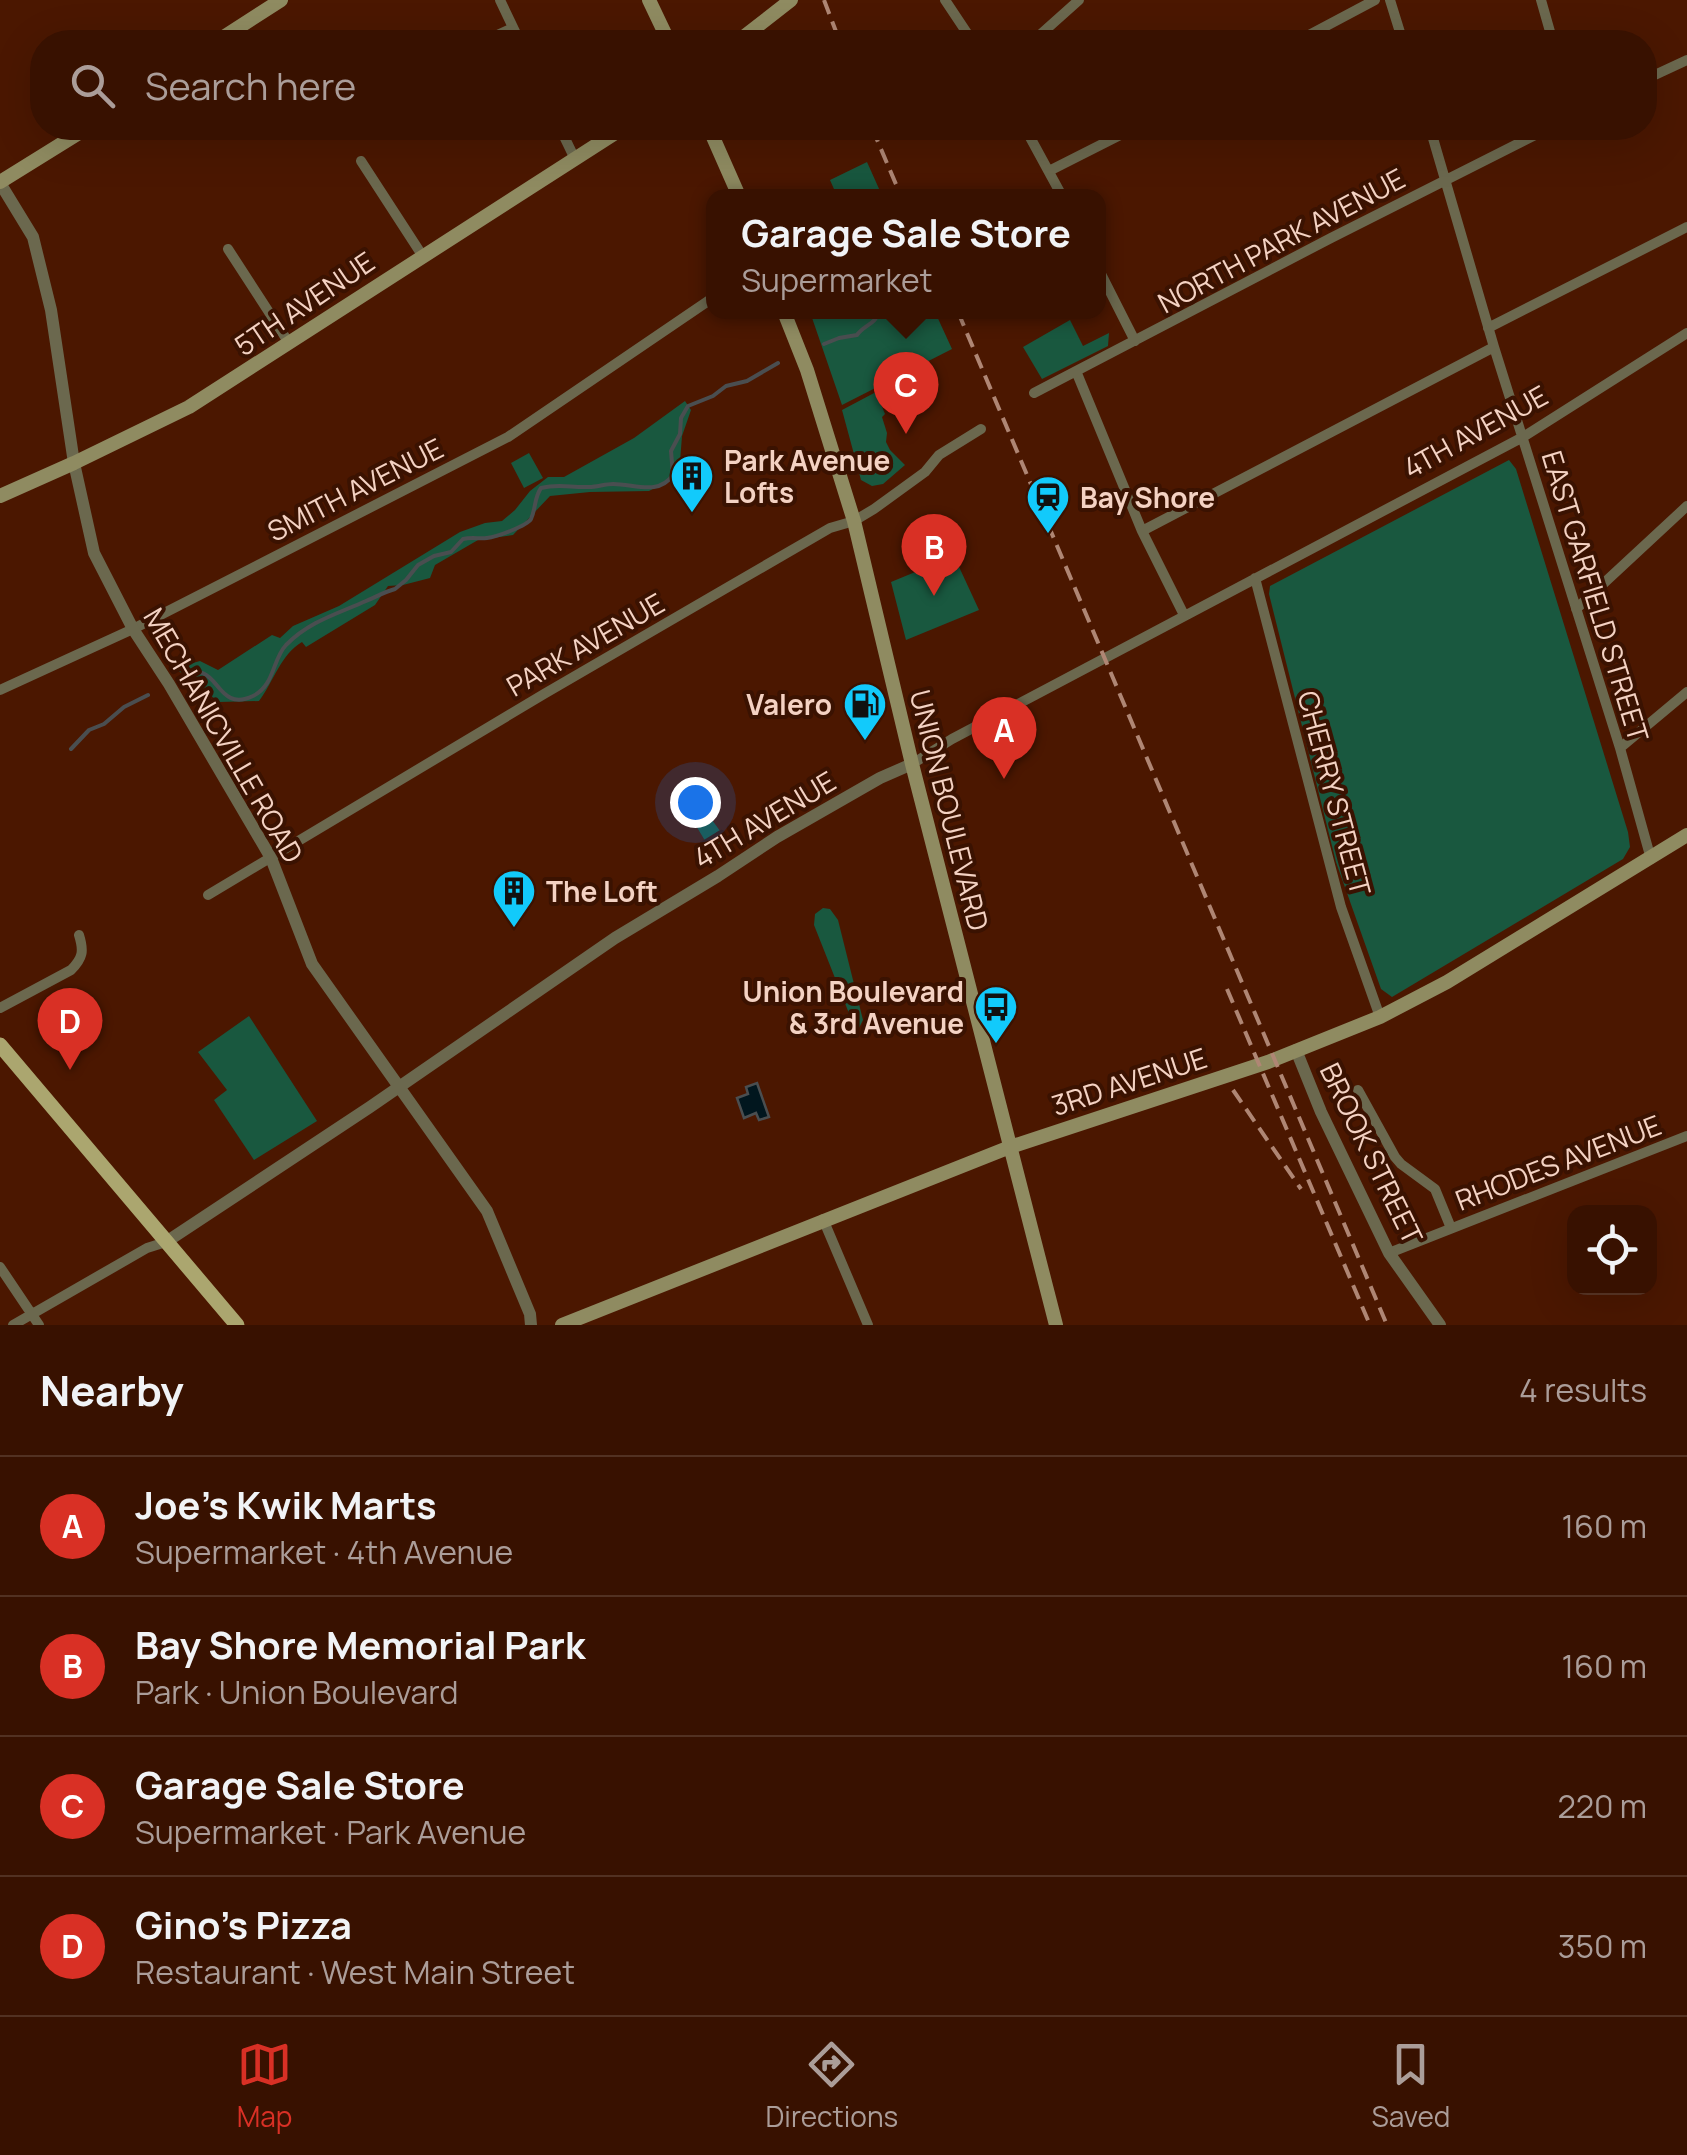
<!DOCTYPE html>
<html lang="en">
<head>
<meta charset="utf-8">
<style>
  :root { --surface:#381100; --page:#3f1a0a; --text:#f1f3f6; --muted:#ab9d99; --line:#523122; --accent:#d93025 }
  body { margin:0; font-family:Manrope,sans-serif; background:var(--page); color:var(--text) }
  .controls { position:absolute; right:30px; bottom:30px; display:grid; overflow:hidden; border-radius:20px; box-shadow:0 10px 40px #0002 }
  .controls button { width:90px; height:90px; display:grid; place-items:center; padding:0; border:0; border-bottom:2px solid var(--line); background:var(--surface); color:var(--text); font:50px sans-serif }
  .you { position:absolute; left:695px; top:802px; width:35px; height:35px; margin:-25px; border:8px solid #fff; border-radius:50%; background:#1a73e8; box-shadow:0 0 0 15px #1a73e833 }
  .badge { display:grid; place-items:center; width:65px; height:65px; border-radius:50%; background:var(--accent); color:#fff; font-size:32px; font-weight:700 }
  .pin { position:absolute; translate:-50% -82px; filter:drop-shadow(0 2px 5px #0008) }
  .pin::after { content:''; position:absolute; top:52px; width:35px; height:30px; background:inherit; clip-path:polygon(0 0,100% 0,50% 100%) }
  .popup { position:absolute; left:706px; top:189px; width:400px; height:130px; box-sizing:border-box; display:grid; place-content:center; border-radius:20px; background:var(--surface); filter:drop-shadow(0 2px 8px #0005); font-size:32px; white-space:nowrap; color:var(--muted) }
  .popup b { font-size:38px; color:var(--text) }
  .popup::after { content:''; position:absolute; left:50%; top:100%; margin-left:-20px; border:20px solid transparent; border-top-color:var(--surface) }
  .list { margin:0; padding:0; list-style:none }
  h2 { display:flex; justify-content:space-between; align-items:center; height:130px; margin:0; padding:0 40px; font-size:42px }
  h2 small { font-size:32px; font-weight:400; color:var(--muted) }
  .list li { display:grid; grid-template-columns:65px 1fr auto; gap:30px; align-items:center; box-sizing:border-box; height:140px; padding:0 40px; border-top:2px solid var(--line) }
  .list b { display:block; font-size:38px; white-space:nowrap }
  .list p { margin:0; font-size:32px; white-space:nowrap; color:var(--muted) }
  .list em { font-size:32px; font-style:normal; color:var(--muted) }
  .icon { flex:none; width:55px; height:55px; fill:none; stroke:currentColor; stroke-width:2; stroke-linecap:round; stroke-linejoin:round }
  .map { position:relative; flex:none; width:1687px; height:1325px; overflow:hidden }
  .search { position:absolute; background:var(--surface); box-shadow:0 10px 40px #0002; left:30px; right:30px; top:30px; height:110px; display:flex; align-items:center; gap:25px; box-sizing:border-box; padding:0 35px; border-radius:40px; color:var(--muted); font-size:38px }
  .sheet { height:690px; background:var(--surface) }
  nav { display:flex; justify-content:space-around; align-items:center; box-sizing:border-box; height:140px; border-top:2px solid var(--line); background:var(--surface); font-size:28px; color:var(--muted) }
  nav a { display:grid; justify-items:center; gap:5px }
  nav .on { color:var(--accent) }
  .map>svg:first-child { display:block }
  .green { fill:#19583f }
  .water { fill:#01161e; stroke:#4a4e50; stroke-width:2.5 }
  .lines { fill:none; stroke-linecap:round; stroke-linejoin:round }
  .stream { stroke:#4a4e50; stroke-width:4 }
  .minor { stroke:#6b684e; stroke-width:10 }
  .tertiary { stroke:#6b684e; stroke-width:12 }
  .secondary { stroke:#8f8b61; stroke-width:14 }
  .primary { stroke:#aba66f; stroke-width:15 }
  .rail { stroke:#af8674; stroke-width:4; stroke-dasharray:15 8; stroke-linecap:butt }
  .labels { text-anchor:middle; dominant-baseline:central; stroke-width:8; stroke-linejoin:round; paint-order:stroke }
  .street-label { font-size:28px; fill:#f4d2c3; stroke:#3a1201 }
  .poi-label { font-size:28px; font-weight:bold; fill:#f4d2c3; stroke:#3a1201; text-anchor:start }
</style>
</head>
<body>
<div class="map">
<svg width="1687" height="1325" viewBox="0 0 1687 1325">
  <rect width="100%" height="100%" fill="#4b1700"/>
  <path class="green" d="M 867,162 L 880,191 L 868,196 L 837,196 L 830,180 Z
    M 810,312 L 935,312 L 952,349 L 842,405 Z
    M 1070,320 L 1083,346 L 1109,333 L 1108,346 L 1042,379 L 1023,347 Z
    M 876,392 L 885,414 L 882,417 L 887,433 L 886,442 L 890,450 L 905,465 L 883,484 L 872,486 L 861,480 L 842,410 Z
    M 685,401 L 691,410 L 682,436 L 679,475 L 649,491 L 590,492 L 550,496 L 513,535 L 478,540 L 435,565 L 430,578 L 403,585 L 388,586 L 375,605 L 306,647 L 302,642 C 281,654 274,681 259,701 L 219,702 L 175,668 L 200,661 L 218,670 L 272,635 L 280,638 L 293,626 L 339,606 L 460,532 L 485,523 L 502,521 L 515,510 L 530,491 L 548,477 L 564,477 L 634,438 Z
    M 529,453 L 543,478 L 524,488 L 511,463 Z
    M 1509,460 L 1516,469 L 1628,832 L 1630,847 L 1623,859 L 1392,997 L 1381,989 L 1336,862 L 1269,594 L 1270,586 Z
    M 954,556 L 979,610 L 906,640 L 891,582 Z
    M 701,805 L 726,839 L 710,849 L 695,824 L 699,820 L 693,810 Z
    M 823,908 L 830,909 L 838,920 L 863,1020 L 859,1028 L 854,1026 L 814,925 L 815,914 Z
    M 249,1016 L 317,1121 L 254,1160 L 214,1100 L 227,1090 L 198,1052 Z"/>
  <path class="water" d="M 757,1083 L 769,1117 L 759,1120 L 756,1113 L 744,1118 L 737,1098 L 748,1094 L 746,1087 Z"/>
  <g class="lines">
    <path class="stream" d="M 824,344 L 839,338 L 857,335 C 864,325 876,324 879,312
      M 181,678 C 220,654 213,715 253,696 C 275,685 272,660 286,645 C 310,621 337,614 366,601 C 376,597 384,592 395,589 L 406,580 L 418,565 L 434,556 L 451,552 L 463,539 C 472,537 479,539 487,538 C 496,537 527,526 531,519 C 536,508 534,498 541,488 C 560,483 571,488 589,487 C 597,487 605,484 613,484 C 635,484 658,496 673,475 L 671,451 L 680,434 L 681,418 L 688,406 L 713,396 L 726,386 L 747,381 L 778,363
      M 71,749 L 89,730 L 104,724 L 124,707 L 148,695"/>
    <path class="minor" d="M 500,0 L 520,42
      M 945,0 L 973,42
      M 1390,0 L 1403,42
      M 1541,0 L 1553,42
      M 482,42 L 513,28
      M 1032,42 L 1079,0
      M 1296,42 L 1375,0
      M 1644,80 L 1687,60
      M 560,128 L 574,157
      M 1025,128 L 1062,196
      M 1430,128 L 1494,347 L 1620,748 L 1651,859
      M 361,161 L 422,255
      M 1049,171 L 1134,128
      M 228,249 L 289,343
      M 1098,268 L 1135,341
      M 1488,328 L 1687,227
      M 1076,371 L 1142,531 L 1184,615
      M 1034,393 L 1331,238 L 1549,128
      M 1142,531 L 1494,347
      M 1255,578 L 1341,907 L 1380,1017
      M 1576,609 L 1687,506
      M 0,690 L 133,629 L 508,437 L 714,297
      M 1620,748 L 1687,692
      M 912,764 L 952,739 L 1523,437 L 1687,333
      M 208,895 L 544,694 L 735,583 L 830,528 L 854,521 L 874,509 L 925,472 L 939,455 L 981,429
      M 0,1008 L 71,970 C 83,958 84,951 79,935
      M 1358,1090 L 1395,1157 L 1401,1164 L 1435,1189 L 1451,1228
      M 823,1219 L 868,1325
      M 1389,1253 L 1687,1136
      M 0,1267 L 39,1325
      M 13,1325 L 147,1248 L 166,1242"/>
    <path class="tertiary" d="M 0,183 L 33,237 L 51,310 L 74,463 L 94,553 L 133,629 L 169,684 L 271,858 L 312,964 L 487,1211 L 530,1314 L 531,1325
      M 1296,1050 L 1321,1112 L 1389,1253 L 1440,1325
      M 166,1242 L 370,1107 L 615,938 L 718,876 L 777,837 L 880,778 L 912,764"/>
    <path class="secondary" d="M 649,0 L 669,42
      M 216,42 L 281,0
      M 737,42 L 791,0
      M 709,128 L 739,196
      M 0,182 L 87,128
      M 784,312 L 807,370 L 854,521 L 912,764 L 1056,1325
      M 0,496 L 74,463 L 189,407 L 623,128
      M 562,1325 L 1010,1147 L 1268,1062 L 1380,1017 L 1447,982 L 1687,835"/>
    <path class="primary" d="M 0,1045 L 237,1325"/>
    <path class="rail" d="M 824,0 L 840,42
      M 872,128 L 901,196
      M 958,312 L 1387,1325
      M 1227,989 L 1370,1325
      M 1233,1090 L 1301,1189"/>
  </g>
  <defs>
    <g id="building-pin" transform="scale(2.25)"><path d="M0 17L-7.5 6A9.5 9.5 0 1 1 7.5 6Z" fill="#12cafb" stroke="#3a1201"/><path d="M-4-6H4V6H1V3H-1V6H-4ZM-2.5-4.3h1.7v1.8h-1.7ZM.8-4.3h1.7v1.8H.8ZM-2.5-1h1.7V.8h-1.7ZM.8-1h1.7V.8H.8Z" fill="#111"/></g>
    <g id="station-pin" transform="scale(2.25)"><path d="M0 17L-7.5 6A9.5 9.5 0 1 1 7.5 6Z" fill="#12cafb" stroke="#3a1201"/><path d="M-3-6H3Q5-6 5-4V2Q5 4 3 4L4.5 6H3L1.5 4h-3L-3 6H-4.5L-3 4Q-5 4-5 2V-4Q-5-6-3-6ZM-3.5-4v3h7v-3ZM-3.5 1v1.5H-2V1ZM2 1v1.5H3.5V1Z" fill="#111"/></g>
    <g id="fuel-pin" transform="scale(2.25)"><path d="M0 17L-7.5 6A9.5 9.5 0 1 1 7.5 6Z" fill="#12cafb" stroke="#3a1201"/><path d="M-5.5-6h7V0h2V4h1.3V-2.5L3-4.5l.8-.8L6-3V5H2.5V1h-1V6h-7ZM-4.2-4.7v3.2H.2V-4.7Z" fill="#111"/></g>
    <g id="bus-pin" transform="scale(2.25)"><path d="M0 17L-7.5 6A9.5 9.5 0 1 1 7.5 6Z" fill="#12cafb" stroke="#3a1201"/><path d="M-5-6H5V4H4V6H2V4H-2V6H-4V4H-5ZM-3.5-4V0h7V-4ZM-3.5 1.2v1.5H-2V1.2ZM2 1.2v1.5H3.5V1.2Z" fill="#111"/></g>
  </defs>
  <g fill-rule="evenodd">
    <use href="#building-pin" x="692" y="476"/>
    <use href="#station-pin" x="1048" y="497"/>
    <use href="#fuel-pin" x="865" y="704"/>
    <use href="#building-pin" x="514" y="891"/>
    <use href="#bus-pin" x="996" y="1007"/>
  </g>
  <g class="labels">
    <g class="street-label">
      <text transform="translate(1281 240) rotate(-28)">NORTH PARK AVENUE</text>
      <text transform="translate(304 303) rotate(-34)">5TH AVENUE</text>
      <text transform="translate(1475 431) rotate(-29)">4TH AVENUE</text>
      <text transform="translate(355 489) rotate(-27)">SMITH AVENUE</text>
      <text transform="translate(1596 596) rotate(73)">EAST GARFIELD STREET</text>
      <text transform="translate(585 644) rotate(-30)">PARK AVENUE</text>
      <text transform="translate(224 735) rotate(60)">MECHANICVILLE ROAD</text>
      <text transform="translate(1335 793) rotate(75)">CHERRY STREET</text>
      <text transform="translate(950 810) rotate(76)">UNION BOULEVARD</text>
      <text transform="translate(764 819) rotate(-31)">4TH AVENUE</text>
      <text transform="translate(1129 1081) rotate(-18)">3RD AVENUE</text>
      <text transform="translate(1372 1153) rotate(64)">BROOK STREET</text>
      <text transform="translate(1558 1162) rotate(-21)">RHODES AVENUE</text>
    </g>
    <g class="poi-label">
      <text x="724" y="460">Park Avenue<tspan x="724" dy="32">Lofts</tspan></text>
      <text x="1080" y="497">Bay Shore</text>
      <text x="832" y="704" text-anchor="end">Valero</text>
      <text x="546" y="891">The Loft</text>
      <text x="964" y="991" text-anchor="end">Union Boulevard<tspan x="964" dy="32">&amp; 3rd Avenue</tspan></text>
    </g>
  </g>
</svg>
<div class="controls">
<button><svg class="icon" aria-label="locate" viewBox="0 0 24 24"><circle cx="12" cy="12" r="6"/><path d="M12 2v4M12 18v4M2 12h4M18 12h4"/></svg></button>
</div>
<div class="you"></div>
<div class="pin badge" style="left:1004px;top:779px">A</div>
<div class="pin badge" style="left:934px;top:596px">B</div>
<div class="pin badge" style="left:906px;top:434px">C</div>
<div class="popup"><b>Garage Sale Store</b>Supermarket</div>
<div class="pin badge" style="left:70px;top:1070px">D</div>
<div class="search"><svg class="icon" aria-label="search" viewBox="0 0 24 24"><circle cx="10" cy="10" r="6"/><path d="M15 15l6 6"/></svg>Search here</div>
</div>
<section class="sheet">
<h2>Nearby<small>4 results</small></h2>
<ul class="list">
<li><span class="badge">A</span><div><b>Joe's Kwik Marts</b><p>Supermarket · 4th Avenue</p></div><em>160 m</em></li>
<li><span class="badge">B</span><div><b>Bay Shore Memorial Park</b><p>Park · Union Boulevard</p></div><em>160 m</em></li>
<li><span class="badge">C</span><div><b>Garage Sale Store</b><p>Supermarket · Park Avenue</p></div><em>220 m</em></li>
<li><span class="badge">D</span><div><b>Gino's Pizza</b><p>Restaurant · West Main Street</p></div><em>350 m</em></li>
</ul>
</section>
<nav>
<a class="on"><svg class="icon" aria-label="map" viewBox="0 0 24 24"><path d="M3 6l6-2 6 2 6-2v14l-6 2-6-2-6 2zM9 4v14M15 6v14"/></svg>Map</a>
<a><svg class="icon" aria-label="directions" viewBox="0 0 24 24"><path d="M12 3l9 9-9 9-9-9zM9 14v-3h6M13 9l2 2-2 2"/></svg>Directions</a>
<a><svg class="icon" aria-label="saved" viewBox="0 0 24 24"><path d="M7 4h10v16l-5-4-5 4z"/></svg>Saved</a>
</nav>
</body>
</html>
